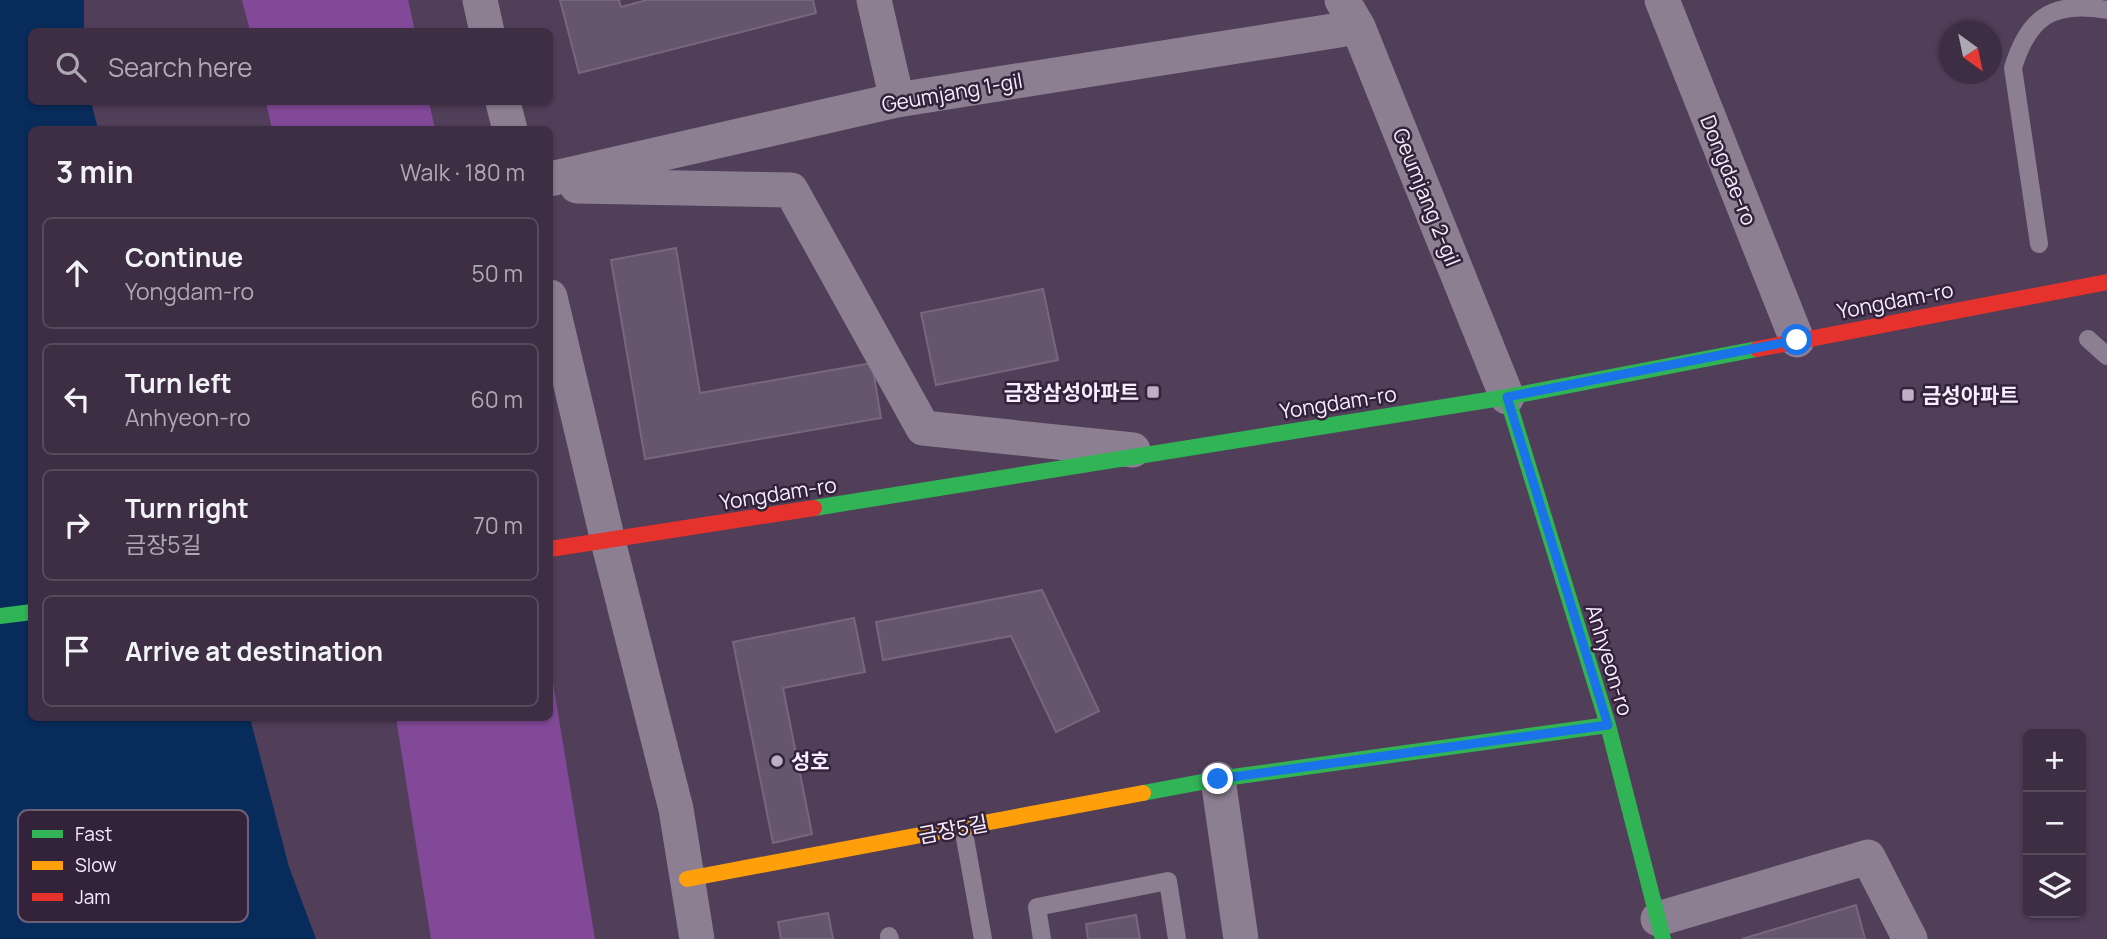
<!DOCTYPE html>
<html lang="en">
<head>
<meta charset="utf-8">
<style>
  :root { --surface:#3d2e43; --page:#483a4e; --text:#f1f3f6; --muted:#ada8b2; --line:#564a5c }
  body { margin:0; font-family:Manrope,"Noto Sans KR",sans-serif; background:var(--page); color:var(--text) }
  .controls { position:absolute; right:21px; bottom:21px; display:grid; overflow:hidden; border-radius:10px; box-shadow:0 2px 5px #0004 }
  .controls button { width:63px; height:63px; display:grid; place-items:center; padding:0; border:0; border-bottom:2px solid var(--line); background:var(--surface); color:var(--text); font:35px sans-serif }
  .compass { position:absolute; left:1939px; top:21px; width:63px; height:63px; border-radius:50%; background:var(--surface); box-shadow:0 2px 5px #0004; rotate:147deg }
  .stop { position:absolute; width:21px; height:21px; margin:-16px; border:5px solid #1a73e8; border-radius:50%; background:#fff }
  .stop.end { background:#1a73e8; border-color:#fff; box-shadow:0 2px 7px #0008 }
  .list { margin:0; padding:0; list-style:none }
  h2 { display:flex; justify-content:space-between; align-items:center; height:91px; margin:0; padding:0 28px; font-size:30px }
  h2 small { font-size:23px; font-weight:400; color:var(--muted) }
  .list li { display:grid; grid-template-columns:46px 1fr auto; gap:21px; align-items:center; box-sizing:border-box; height:112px; margin:0 14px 14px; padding:0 14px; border:2px solid var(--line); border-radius:10px }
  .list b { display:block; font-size:26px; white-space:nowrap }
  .list p { margin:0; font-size:23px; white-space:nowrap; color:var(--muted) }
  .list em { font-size:23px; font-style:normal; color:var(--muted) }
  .icon { flex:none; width:38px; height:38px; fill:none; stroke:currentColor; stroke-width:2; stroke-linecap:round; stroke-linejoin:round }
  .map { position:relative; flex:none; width:2107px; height:939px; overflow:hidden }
  .search { position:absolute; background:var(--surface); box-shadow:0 2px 5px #0004; left:28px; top:28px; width:525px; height:77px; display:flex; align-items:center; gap:18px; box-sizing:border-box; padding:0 24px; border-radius:10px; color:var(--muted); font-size:26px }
  .panel { position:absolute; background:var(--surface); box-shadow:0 2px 5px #0004; left:28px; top:126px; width:525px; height:595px; border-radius:10px }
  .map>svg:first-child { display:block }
  .green { fill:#824999 }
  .water { fill:#072c5b }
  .building { fill:#66566d; stroke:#77677d; stroke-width:2 }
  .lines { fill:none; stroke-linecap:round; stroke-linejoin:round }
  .lane { stroke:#8c7f92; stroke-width:18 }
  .street { stroke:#8c7f92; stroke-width:35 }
  .fast { stroke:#30b455; stroke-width:16 }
  .slow { stroke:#ff9f0a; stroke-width:16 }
  .jam { stroke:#e5322d; stroke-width:16 }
  .route { stroke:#1a73e8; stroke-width:9 }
  .poi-dot { fill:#beafc4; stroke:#33233a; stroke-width:2.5 }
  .labels { text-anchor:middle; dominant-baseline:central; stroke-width:5; stroke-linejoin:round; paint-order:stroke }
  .street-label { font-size:21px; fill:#f9ecfe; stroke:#33233a }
  .poi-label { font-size:21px; font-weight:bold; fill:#f9ecfe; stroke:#33233a; text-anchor:start }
  .key { fill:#33233a; stroke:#6e5f75; stroke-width:2 }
  .key-label { font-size:19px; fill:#f9ecfe }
</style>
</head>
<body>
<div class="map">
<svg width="2107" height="939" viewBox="0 0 2107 939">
  <rect width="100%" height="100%" fill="#513e59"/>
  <path class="green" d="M 242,0 L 408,0 L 415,31 L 250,31 Z
    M 266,102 L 429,102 L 435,129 L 272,129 Z
    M 550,664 L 595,939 L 431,939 L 396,718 L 550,718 Z"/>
  <path class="water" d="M 0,0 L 84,0 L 84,31 L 32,32 L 32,102 L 91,102 L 98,129 L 32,130 L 32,718 L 250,718 L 289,867 L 316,939 L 0,939 Z"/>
  <path class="building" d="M 560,0 L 619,0 L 621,7 L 647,0 L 813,0 L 816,13 L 579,73 Z
    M 676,248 L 700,393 L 872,363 L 881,418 L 645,459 L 611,260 Z
    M 1043,289 L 1058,360 L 936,385 L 921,313 Z
    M 1042,590 L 1099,711 L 1056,732 L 1011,636 L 883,660 L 876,622 Z
    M 854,618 L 865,672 L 783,688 L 812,834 L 773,843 L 733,642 Z
    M 1856,905 L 1865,939 L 1742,939 Z
    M 828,913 L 833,939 L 781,939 L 778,922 Z
    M 1136,915 L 1140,939 L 1088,939 L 1086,924 Z"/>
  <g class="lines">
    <path class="lane" d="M 2039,244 L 2013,68 C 2028,18 2052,0 2107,10
      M 2088,339 L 2107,356
      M 963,827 L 983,939
      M 889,936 L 890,939
      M 1042,939 L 1037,907 L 1168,881 L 1177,939"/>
    <path class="street" d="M 480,0 L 487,32
      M 874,0 L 897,100
      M 1342,0 L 1358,27 L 1507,397
      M 1662,0 L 1797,340
      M 503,102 L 510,130
      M 550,179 L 897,100 L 1358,27
      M 577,186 L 791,190 L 923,428 L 1133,450
      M 550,297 L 608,541 L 676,809 L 697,939
      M 1218,779 L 1241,939
      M 1658,919 L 1868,857 L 1910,939"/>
    <path class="fast" d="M 1507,397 L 1608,725 L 1663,939
      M 814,508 L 1507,397 L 1757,349
      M 0,616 L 32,612
      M 1143,793 L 1218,779 L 1608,725"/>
    <path class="slow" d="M 687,879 L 1143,793"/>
    <path class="jam" d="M 1757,349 L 2107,282
      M 550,549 L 814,508"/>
  </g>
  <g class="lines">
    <path class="route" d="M 1218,779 L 1608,725 L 1507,397 L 1797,340"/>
  </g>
  <g class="poi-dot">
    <rect x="1146" y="385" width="14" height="14" rx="3.5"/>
    <rect x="1901" y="388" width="14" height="14" rx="3.5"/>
    <circle cx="777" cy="761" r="7"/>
  </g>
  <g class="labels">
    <g class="street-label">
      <text transform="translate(952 92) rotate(-10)">Geumjang 1-gil</text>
      <text transform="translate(1729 170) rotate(68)">Dongdae-ro</text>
      <text transform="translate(1427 197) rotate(68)">Geumjang 2-gil</text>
      <text transform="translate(1895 300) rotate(-11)">Yongdam-ro</text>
      <text transform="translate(1338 402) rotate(-9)">Yongdam-ro</text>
      <text transform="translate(778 493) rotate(-9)">Yongdam-ro</text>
      <text transform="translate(1610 660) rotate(73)">Anhyeon-ro</text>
      <text transform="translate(953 829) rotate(-11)">금장5길</text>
    </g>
    <g class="poi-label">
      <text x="1139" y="392" text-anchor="end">금장삼성아파트</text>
      <text x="1922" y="395">금성아파트</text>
      <text x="791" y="761">성호</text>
    </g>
  </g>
  <rect x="18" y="810" width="230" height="112" rx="10" class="key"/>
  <rect x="32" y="830" width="31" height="8" fill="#30b455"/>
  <rect x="32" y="861" width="31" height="9" fill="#ff9f0a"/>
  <rect x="32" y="893" width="31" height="8" fill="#e5322d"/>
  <g class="key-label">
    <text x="75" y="841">Fast</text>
    <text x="75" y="872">Slow</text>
    <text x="75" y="904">Jam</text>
  </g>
</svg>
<div class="controls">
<button>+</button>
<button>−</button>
<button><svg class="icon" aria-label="layers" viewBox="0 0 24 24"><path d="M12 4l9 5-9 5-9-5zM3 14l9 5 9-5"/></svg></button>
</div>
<svg class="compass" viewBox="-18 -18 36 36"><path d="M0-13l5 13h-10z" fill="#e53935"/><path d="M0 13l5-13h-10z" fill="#ada8b2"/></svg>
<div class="stop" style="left:1797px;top:340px"></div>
<div class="stop end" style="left:1218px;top:779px"></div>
<div class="search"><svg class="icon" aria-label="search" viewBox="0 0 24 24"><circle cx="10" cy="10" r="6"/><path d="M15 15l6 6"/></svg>Search here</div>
<section class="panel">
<h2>3 min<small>Walk · 180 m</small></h2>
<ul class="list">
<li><svg class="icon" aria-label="ahead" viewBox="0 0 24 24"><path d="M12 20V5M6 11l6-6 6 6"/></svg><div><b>Continue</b><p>Yongdam-ro</p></div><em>50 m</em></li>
<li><svg class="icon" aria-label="left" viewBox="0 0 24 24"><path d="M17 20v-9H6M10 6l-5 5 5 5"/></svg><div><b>Turn left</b><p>Anhyeon-ro</p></div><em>60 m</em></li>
<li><svg class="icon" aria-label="right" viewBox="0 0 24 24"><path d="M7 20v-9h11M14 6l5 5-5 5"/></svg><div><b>Turn right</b><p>금장5길</p></div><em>70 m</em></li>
<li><svg class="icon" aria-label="arrive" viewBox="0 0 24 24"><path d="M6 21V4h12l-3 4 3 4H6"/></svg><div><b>Arrive at destination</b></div></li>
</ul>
</section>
</div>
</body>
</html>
